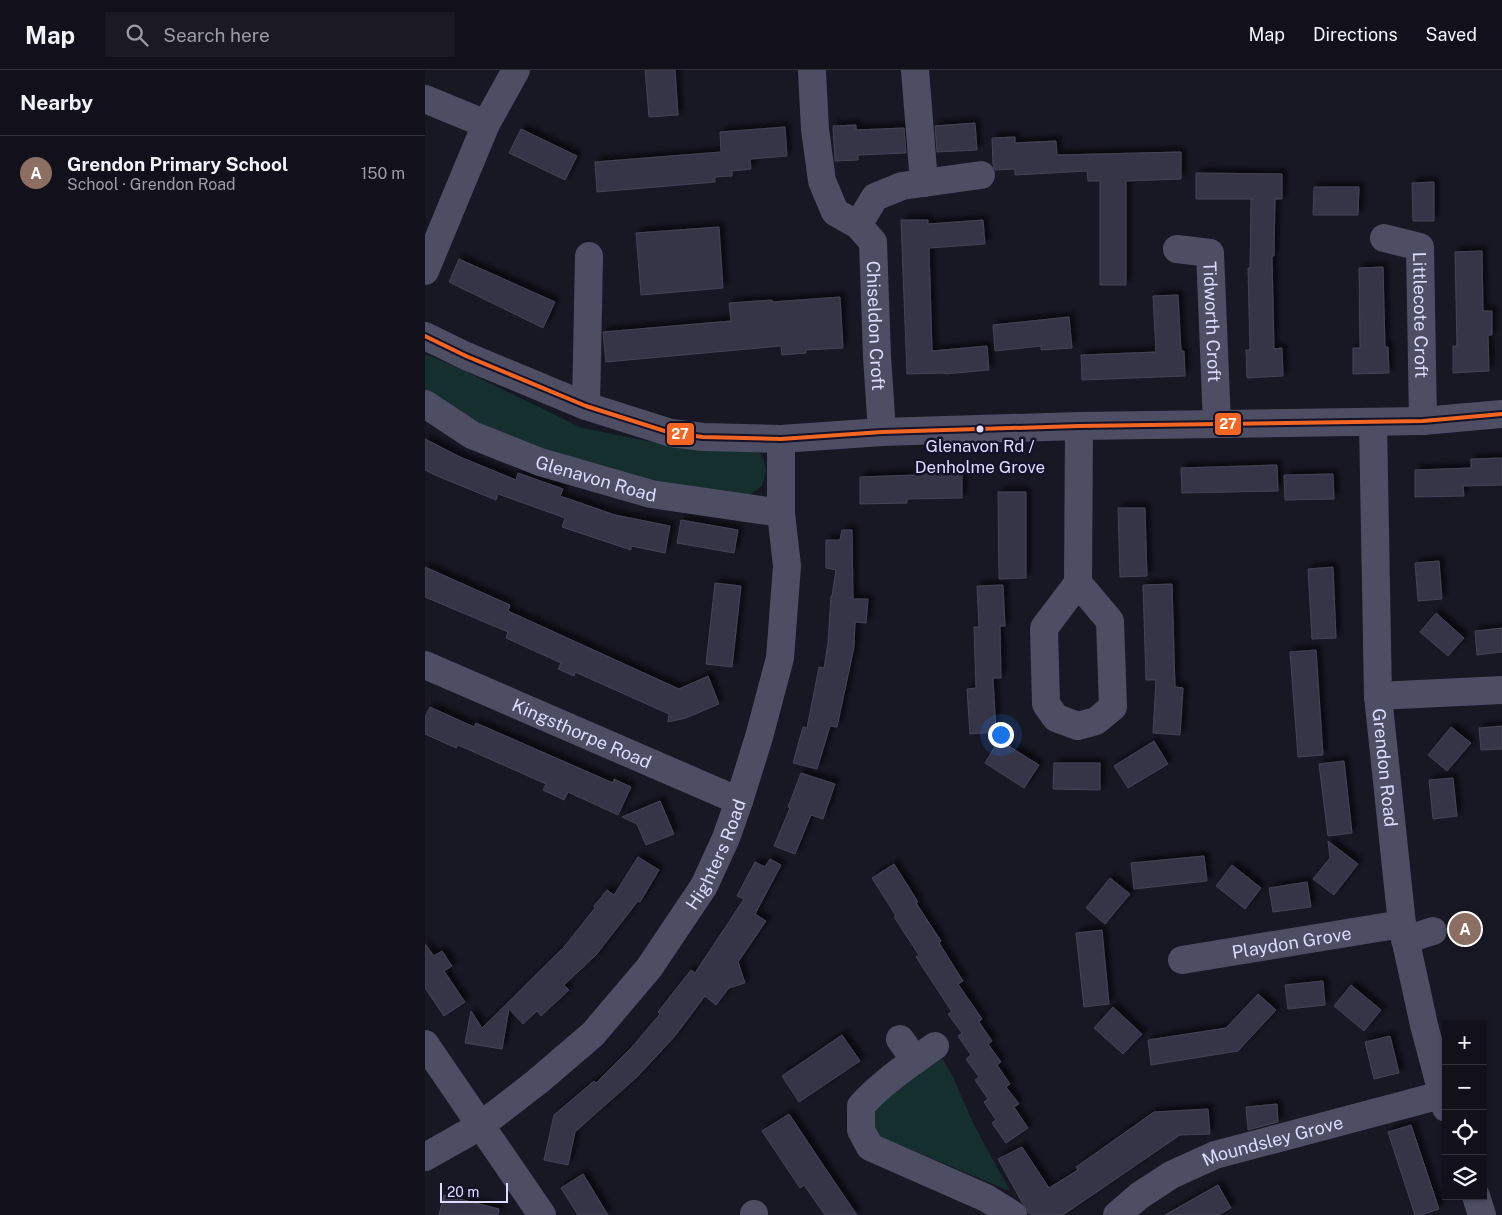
<!DOCTYPE html>
<html lang="en">
<head>
<meta charset="utf-8">
<style>
  :root { --surface:#12111b; --page:#1b1a24; --text:#f1f3f6; --muted:#9c9da3; --line:#31313a; --accent:#0f766e }
  body { margin:0; font-family:"Public Sans",sans-serif; background:var(--page); color:var(--text) }
  .controls { position:absolute; right:15px; bottom:15px; display:grid; overflow:hidden; border-radius:0px; box-shadow:0 1px 4px #0004 }
  .controls button { width:45px; height:45px; display:grid; place-items:center; padding:0; border:0; border-bottom:1px solid var(--line); background:var(--surface); color:var(--text); font:25px sans-serif }
  .scale { position:absolute; left:15px; bottom:12px; width:68px; box-sizing:border-box; padding-left:5px; border:2px solid #dcdcfe; border-top:0; font-size:14px; line-height:18px; white-space:nowrap; color:#dcdcfe; -webkit-text-stroke:4px #131229; paint-order:stroke }
  .you { position:absolute; left:575px; top:664px; width:18px; height:18px; margin:-12px; border:4px solid #fff; border-radius:50%; background:#1a73e8; box-shadow:0 0 0 8px #1a73e833 }
  .badge { display:grid; place-items:center; width:32px; height:32px; border-radius:50%; background:var(--accent); color:#fff; font-size:16px; font-weight:700 }
  .pin { position:absolute; translate:-50% -50%; border:2px solid #fff; box-shadow:0 1px 5px #0006 }
  .list { margin:0; padding:0; list-style:none }
  h2 { display:flex; justify-content:space-between; align-items:center; height:65px; margin:0; padding:0 20px; font-size:21px }
  h2 small { font-size:16px; font-weight:400; color:var(--muted) }
  .list li { display:grid; grid-template-columns:32px 1fr auto; gap:15px; align-items:center; box-sizing:border-box; height:75px; padding:0 20px; border-top:1px solid var(--line) }
  .list b { display:block; font-size:19px; white-space:nowrap }
  .list p { margin:0; font-size:16px; white-space:nowrap; color:var(--muted) }
  .list em { font-size:16px; font-style:normal; color:var(--muted) }
  .icon { flex:none; width:28px; height:28px; fill:none; stroke:currentColor; stroke-width:2; stroke-linecap:round; stroke-linejoin:round }
  .map { position:relative; flex:none; width:1077px; height:1145px; overflow:hidden }
  header { display:flex; align-items:center; gap:30px; box-sizing:border-box; height:70px; padding:0 25px; background:var(--surface); border-bottom:1px solid var(--line) }
  header strong { font-size:24px }
  nav { display:flex; gap:28px; margin-inline-start:auto; font-size:18px }
  .search { width:350px; height:45px; background:var(--page); display:flex; align-items:center; gap:12px; box-sizing:border-box; padding:0 18px; border-radius:0px; color:var(--muted); font-size:19px }
  main { display:flex }
  aside { flex:1; background:var(--surface) }
  .map>svg:first-child { display:block }
  .green { fill:#152f2e }
  .building { fill:#363646; stroke:#454357; filter:url(#shadow) }
  .lines { fill:none; stroke-linecap:round; stroke-linejoin:round }
  .minor { stroke:#4d4e64; stroke-width:28 }
  .bus-1-casing { stroke:#131229; stroke-width:8 }
  .bus-1 { stroke:#f26522; stroke-width:4 }
  .bus-dot { fill:#dcdcfe; stroke:#131229; stroke-width:2 }
  .labels { text-anchor:middle; dominant-baseline:central; stroke-width:5; stroke-linejoin:round; paint-order:stroke }
  .bus-label { font-size:17px; fill:#dcdcfe; stroke:#131229 }
  .street-label { font-size:18px; fill:#dcdcfe; stroke:#131229 }
  .line-badge { stroke:#131229; stroke-width:2 }
  .badge-label { font-size:14px; text-anchor:middle; font-weight:bold; fill:#fff }
</style>
</head>
<body>
<header>
<strong>Map</strong>
<div class="search"><svg class="icon" aria-label="search" viewBox="0 0 24 24"><circle cx="10" cy="10" r="6"/><path d="M15 15l6 6"/></svg>Search here</div>
<nav><a>Map</a><a>Directions</a><a>Saved</a></nav>
</header>
<main>
<aside>
<h2>Nearby<small></small></h2>
<ul class="list">
<li><span class="badge" style="background:#8d6e63">A</span><div><b>Grendon Primary School</b><p>School · Grendon Road</p></div><em>150 m</em></li>
</ul>
</aside>
<div class="map">
<svg width="1077" height="1145" viewBox="0 0 1077 1145">
  <defs>
    <filter id="shadow"><feDropShadow dx="4.5" dy="-4.5" stdDeviation="2.5" flood-color="#0009"/></filter>
  </defs>
  <rect width="100%" height="100%" fill="#181724"/>
  <path class="green" d="M 0,284 L 36,299 L 157,358 L 243,375 L 334,382 L 339,391 L 341,401 L 337,416 L 326,424 L 311,429 L 221,417 L 88,372 L 0,325 Z
    M 517,988 L 528,1007 L 549,1055 L 585,1121 L 453,1066 L 448,1049 L 449,1036 Z"/>
  <path class="building" d="M 220,0 L 250,0 L 253,45 L 224,47 Z
    M 550,53 L 552,80 L 512,82 L 510,56 Z
    M 431,55 L 431,60 L 479,58 L 481,83 L 433,85 L 433,90 L 410,91 L 408,56 Z
    M 360,57 L 362,86 L 325,89 L 326,99 L 307,101 L 307,106 L 290,107 L 290,112 L 172,122 L 170,92 L 296,82 L 295,62 Z
    M 96,59 L 152,86 L 140,110 L 84,83 Z
    M 590,67 L 590,73 L 631,71 L 632,85 L 756,82 L 756,109 L 701,111 L 701,215 L 675,215 L 675,111 L 663,111 L 662,101 L 590,105 L 590,99 L 570,100 L 568,95 L 567,68 Z
    M 771,103 L 857,104 L 857,129 L 850,129 L 849,186 L 847,186 L 849,279 L 857,278 L 858,306 L 822,308 L 821,280 L 825,280 L 823,198 L 825,198 L 826,129 L 771,129 Z
    M 1009,112 L 1009,151 L 988,151 L 987,113 Z
    M 889,117 L 934,117 L 933,145 L 888,145 Z
    M 476,150 L 503,150 L 503,154 L 558,150 L 560,174 L 504,178 L 507,281 L 562,276 L 564,300 L 520,304 L 520,303 L 482,304 Z
    M 294,157 L 298,218 L 216,225 L 211,163 Z
    M 1057,181 L 1058,241 L 1067,241 L 1067,265 L 1063,265 L 1064,301 L 1028,303 L 1028,276 L 1032,276 L 1030,182 Z
    M 34,189 L 130,232 L 118,258 L 24,212 Z
    M 958,197 L 960,277 L 963,277 L 964,303 L 928,304 L 928,278 L 935,278 L 934,198 Z
    M 753,225 L 756,281 L 759,281 L 760,306 L 657,310 L 656,285 L 731,282 L 728,226 Z
    M 415,227 L 418,278 L 381,280 L 381,283 L 357,285 L 356,276 L 181,292 L 178,262 L 306,251 L 304,233 L 347,230 L 347,232 Z
    M 644,247 L 647,278 L 616,280 L 616,276 L 570,281 L 568,255 Z
    M 0,369 L 35,387 L 91,410 L 93,403 L 138,419 L 135,426 L 190,445 L 245,456 L 240,483 L 206,476 L 206,480 L 137,457 L 140,448 L 73,424 L 71,430 L 12,406 L 0,400 Z
    M 1077,388 L 1077,415 L 1038,416 L 1039,426 L 990,427 L 990,400 L 1046,398 L 1046,389 Z
    M 852,395 L 853,421 L 757,423 L 756,398 Z
    M 537,401 L 537,428 L 482,429 L 482,433 L 435,434 L 435,407 L 491,405 L 491,402 Z
    M 908,404 L 909,429 L 860,430 L 859,405 Z
    M 573,422 L 601,422 L 601,508 L 574,509 Z
    M 693,438 L 720,438 L 722,506 L 695,507 Z
    M 256,450 L 313,460 L 309,483 L 252,473 Z
    M 417,460 L 427,460 L 428,529 L 443,529 L 441,553 L 430,552 L 429,577 L 412,657 L 405,656 L 392,699 L 368,693 L 378,657 L 382,658 L 394,597 L 399,598 L 403,573 L 406,526 L 407,526 L 411,500 L 401,498 L 401,470 L 415,470 Z
    M 1014,491 L 1017,529 L 993,531 L 990,493 Z
    M 0,497 L 85,535 L 83,541 L 254,619 L 283,606 L 294,634 L 261,648 L 243,652 L 244,644 L 150,602 L 149,606 L 133,599 L 136,593 L 81,568 L 83,562 L 0,527 Z
    M 908,497 L 911,568 L 887,569 L 883,499 Z
    M 290,513 L 316,516 L 307,597 L 281,594 Z
    M 747,514 L 750,617 L 758,618 L 755,665 L 728,663 L 731,610 L 721,610 L 718,515 Z
    M 578,515 L 580,556 L 575,556 L 576,608 L 568,608 L 571,662 L 545,664 L 542,619 L 551,618 L 549,557 L 554,557 L 552,516 Z
    M 1011,543 L 1039,568 L 1023,586 L 995,562 Z
    M 1077,558 L 1077,582 L 1052,585 L 1050,561 Z
    M 891,580 L 898,685 L 873,687 L 865,582 Z
    M 5,637 L 49,657 L 51,653 L 188,713 L 189,709 L 206,717 L 193,745 L 143,722 L 139,730 L 118,720 L 121,714 L 33,675 L 31,678 L 0,664 L 0,647 Z
    M 1077,656 L 1077,679 L 1056,680 L 1054,658 Z
    M 1026,657 L 1046,673 L 1022,701 L 1003,685 Z
    M 574,670 L 614,695 L 599,718 L 560,693 Z
    M 729,671 L 743,694 L 703,718 L 689,696 Z
    M 919,691 L 927,763 L 903,766 L 894,694 Z
    M 629,693 L 675,693 L 675,720 L 628,719 Z
    M 376,703 L 410,714 L 398,749 L 386,745 L 370,784 L 349,776 L 365,738 L 363,737 Z
    M 1028,708 L 1032,746 L 1008,749 L 1004,710 Z
    M 235,731 L 249,764 L 221,775 L 212,754 L 197,747 Z
    M 903,771 L 933,794 L 909,825 L 888,809 L 905,788 Z
    M 779,786 L 782,811 L 709,819 L 706,793 Z
    M 213,787 L 234,800 L 215,832 L 213,831 L 171,885 L 139,915 L 144,920 L 116,946 L 112,941 L 98,954 L 84,939 L 77,979 L 40,973 L 46,941 L 57,958 L 139,877 L 170,838 L 169,836 L 182,820 L 189,825 Z
    M 345,789 L 356,795 L 330,844 L 341,851 L 313,892 L 320,913 L 304,918 L 291,935 L 280,926 L 250,966 L 213,1006 L 150,1062 L 143,1095 L 119,1090 L 129,1045 L 169,1011 L 171,1013 L 207,977 L 235,944 L 233,942 L 266,900 L 270,903 L 319,829 L 312,826 L 330,792 L 340,797 Z
    M 469,794 L 493,832 L 491,833 L 516,871 L 514,873 L 538,911 L 533,914 L 557,949 L 554,952 L 567,971 L 563,974 L 576,992 L 572,995 L 585,1014 L 581,1017 L 594,1034 L 589,1037 L 603,1058 L 581,1073 L 567,1053 L 571,1050 L 559,1032 L 563,1029 L 550,1010 L 554,1007 L 541,989 L 546,985 L 533,966 L 537,963 L 523,944 L 527,942 L 491,887 L 494,885 L 469,847 L 471,846 L 447,808 Z
    M 807,795 L 836,818 L 820,839 L 791,816 Z
    M 685,808 L 705,824 L 680,854 L 661,838 Z
    M 882,812 L 886,837 L 848,842 L 844,818 Z
    M 677,860 L 684,934 L 659,937 L 651,863 Z
    M 0,874 L 9,886 L 17,881 L 27,896 L 19,901 L 40,932 L 19,946 L 0,918 Z
    M 898,911 L 900,935 L 863,939 L 860,915 Z
    M 926,915 L 956,940 L 939,961 L 909,936 Z
    M 833,924 L 851,940 L 813,981 L 726,995 L 723,970 L 801,958 Z
    M 688,937 L 717,964 L 698,984 L 669,958 Z
    M 417,965 L 435,991 L 374,1032 L 357,1006 Z
    M 965,966 L 974,1003 L 949,1009 L 940,972 Z
    M 852,1034 L 853,1052 L 823,1060 L 821,1037 Z
    M 783,1039 L 785,1064 L 755,1065 L 638,1145 L 608,1145 L 603,1143 L 573,1089 L 597,1077 L 624,1118 L 653,1100 L 651,1097 L 729,1042 Z
    M 364,1044 L 400,1098 L 432,1145 L 400,1145 L 379,1115 L 375,1118 L 337,1061 Z
    M 986,1055 L 1014,1139 L 996,1145 L 990,1145 L 963,1062 Z
    M 158,1104 L 183,1145 L 153,1145 L 136,1118 Z
    M 793,1115 L 806,1138 L 793,1145 L 740,1145 Z
    M 19,1125 L 74,1139 L 73,1145 L 14,1145 Z"/>
  <g class="lines">
    <g class="minor">
      <path d="M 490,0 L 499,113"/>
      <path id="s1" d="M 387,2 L 390,59 L 397,111 L 410,142 L 433,155 L 448,172 L 452,286 L 457,362"/>
      <path d="M 0,29 L 61,54 L 0,201"/>
      <path d="M 61,54 L 91,0"/>
      <path d="M 433,155 L 450,127 L 477,116 L 556,105"/>
      <path id="s2" d="M 959,168 L 995,177 L 998,351"/>
      <path id="s3" d="M 752,179 L 785,183 L 792,354"/>
      <path d="M 0,266 L 41,286 L 161,336 L 246,363 L 278,367 L 356,369 L 457,362 L 654,356 L 998,351 L 1077,344"/>
      <path id="s4" d="M 0,334 L 47,365 L 115,392 L 226,424 L 356,443"/>
      <path d="M 161,336 L 164,186"/>
      <path id="s5" d="M 948,352 L 953,626 L 977,854 L 999,955 L 1021,1038"/>
      <path d="M 653,513 L 619,558 L 621,634 L 631,648 L 653,656 L 671,651 L 688,637 L 685,551 L 653,513 L 654,356"/>
      <path id="s6" d="M 0,595 L 314,731"/>
      <path d="M 953,626 L 1077,620"/>
      <path d="M 980,870 L 1008,861"/>
      <path id="s7" d="M 757,890 L 977,854"/>
      <path d="M 475,969 L 490,990"/>
      <path d="M 0,974 L 117,1145"/>
      <path d="M 510,976 C 485,994 456,1013 436,1036 L 436,1060 L 445,1077 L 561,1128 L 588,1145"/>
      <path id="s8" d="M 0,1087 L 55,1056 L 112,1012 L 168,964 L 224,898 L 279,816 L 301,768 L 314,731 L 334,667 L 355,588 L 362,496 L 356,443 L 356,369"/>
      <path d="M 1051,1126 L 1057,1145"/>
      <path d="M 329,1144 L 329,1145"/>
      <path id="s9" d="M 692,1145 L 714,1126 L 746,1105 L 790,1085 L 1016,1025"/>
    </g>
    <g class="bus-1-casing">
      <path id="bus-1" d="M 0,266 L 41,286 L 161,336 L 246,363 L 278,367 L 356,369 L 457,362 L 654,356 L 998,351 L 1077,344"/>
    </g>
    <use href="#bus-1" class="bus-1"/>
  </g>
  <circle class="bus-dot" cx="555" cy="359" r="4.5"/>
  <g class="labels">
    <g class="bus-label">
      <text x="555" y="376">Glenavon Rd /<tspan x="555" dy="21">Denholme Grove</tspan></text>
    </g>
    <g class="street-label">
      <text stroke="none"><textPath href="#s2" startOffset="105">Littlecote Croft</textPath></text>
      <text stroke="none"><textPath href="#s3" startOffset="102">Tidworth Croft</textPath></text>
      <text stroke="none"><textPath href="#s1" startOffset="276">Chiseldon Croft</textPath></text>
      <text stroke="none"><textPath href="#s4" startOffset="188">Glenavon Road</textPath></text>
      <text stroke="none"><textPath href="#s6" startOffset="171">Kingsthorpe Road</textPath></text>
      <text stroke="none"><textPath href="#s5" startOffset="346">Grendon Road</textPath></text>
      <text stroke="none"><textPath href="#s8" startOffset="428">Highters Road</textPath></text>
      <text stroke="none"><textPath href="#s7" startOffset="111">Playdon Grove</textPath></text>
      <text stroke="none"><textPath href="#s9" startOffset="175">Moundsley Grove</textPath></text>
    </g>
  </g>
  <g class="line-badge">
    <rect x="789" y="342" width="28" height="24" rx="5" fill="#f26522"/>
    <rect x="241" y="352" width="29" height="24" rx="5" fill="#f26522"/>
  </g>
  <g class="badge-label">
    <text x="803" y="359">27</text>
    <text x="255" y="369">27</text>
  </g>
</svg>
<div class="controls">
<button>+</button>
<button>−</button>
<button><svg class="icon" aria-label="locate" viewBox="0 0 24 24"><circle cx="12" cy="12" r="6"/><path d="M12 2v4M12 18v4M2 12h4M18 12h4"/></svg></button>
<button><svg class="icon" aria-label="layers" viewBox="0 0 24 24"><path d="M12 4l9 5-9 5-9-5zM3 14l9 5 9-5"/></svg></button>
</div>
<div class="scale">20 m</div>
<div class="you"></div>
<div class="pin badge" style="left:1040px;top:859px;background:#8d6e63">A</div>
</div>
</main>
</body>
</html>
